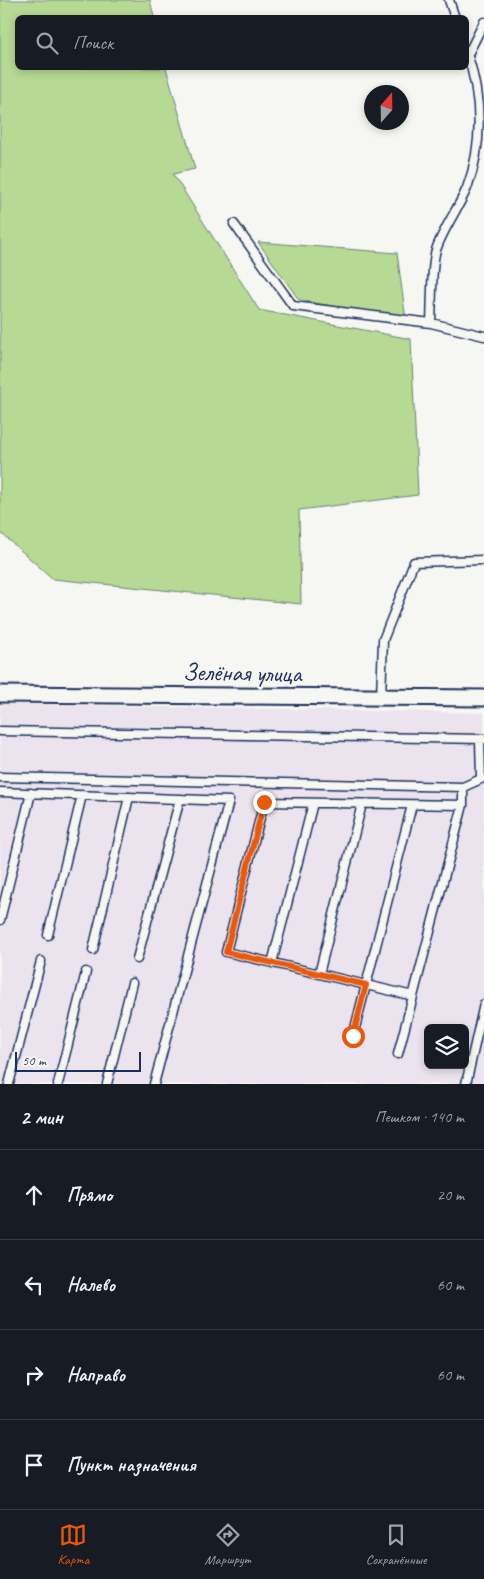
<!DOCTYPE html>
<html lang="ru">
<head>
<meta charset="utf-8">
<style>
  :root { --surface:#171b24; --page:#242831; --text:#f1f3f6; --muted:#9ea1a6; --line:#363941; --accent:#ea580c }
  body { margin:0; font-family:Caveat,sans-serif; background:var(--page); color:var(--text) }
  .controls { position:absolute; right:15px; bottom:15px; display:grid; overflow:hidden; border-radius:8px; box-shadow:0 2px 8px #0003 }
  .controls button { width:45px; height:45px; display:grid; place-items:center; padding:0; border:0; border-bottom:1px solid var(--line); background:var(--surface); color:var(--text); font:25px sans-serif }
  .compass { position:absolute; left:364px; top:85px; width:45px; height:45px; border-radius:50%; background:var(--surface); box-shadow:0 2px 8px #0003; rotate:20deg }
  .scale { position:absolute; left:15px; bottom:12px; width:126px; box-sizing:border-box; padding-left:5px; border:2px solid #1b2f5e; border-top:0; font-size:14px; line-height:18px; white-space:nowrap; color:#1b2f5e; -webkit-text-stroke:4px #f6f6f2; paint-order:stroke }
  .stop { position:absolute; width:15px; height:15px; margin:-11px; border:4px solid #ea580c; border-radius:50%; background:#fff }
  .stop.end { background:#ea580c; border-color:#fff; box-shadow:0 1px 5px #0008 }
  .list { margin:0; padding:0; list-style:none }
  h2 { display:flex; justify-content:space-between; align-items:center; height:65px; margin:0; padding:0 20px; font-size:21px }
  h2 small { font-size:16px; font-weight:400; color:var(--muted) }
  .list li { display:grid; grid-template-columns:32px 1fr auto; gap:15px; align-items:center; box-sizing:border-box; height:90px; padding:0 20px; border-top:1px solid var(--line) }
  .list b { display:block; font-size:19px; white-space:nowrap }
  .list em { font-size:16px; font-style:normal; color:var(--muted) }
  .icon { flex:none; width:28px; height:28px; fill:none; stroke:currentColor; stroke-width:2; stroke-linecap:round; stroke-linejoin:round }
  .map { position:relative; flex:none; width:484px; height:1084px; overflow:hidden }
  .search { position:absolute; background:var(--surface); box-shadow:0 2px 8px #0003; left:15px; right:15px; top:15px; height:55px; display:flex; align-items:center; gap:12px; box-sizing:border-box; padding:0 18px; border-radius:8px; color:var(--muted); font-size:19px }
  .sheet { height:425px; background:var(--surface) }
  nav { display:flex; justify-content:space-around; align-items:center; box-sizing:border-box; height:70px; border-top:1px solid var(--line); background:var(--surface); font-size:14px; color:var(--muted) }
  nav a { display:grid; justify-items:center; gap:2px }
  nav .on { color:var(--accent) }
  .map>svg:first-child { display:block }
  .built { fill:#ebe3ee; fill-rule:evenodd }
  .green { fill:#b6d993; stroke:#688478 }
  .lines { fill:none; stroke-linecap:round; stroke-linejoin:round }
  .service-casing { stroke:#1b2f5e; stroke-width:11 }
  .minor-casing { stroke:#1b2f5e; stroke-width:19 }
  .service { stroke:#f6f6f2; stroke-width:8 }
  .minor { stroke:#f6f6f2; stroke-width:15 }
  .route { stroke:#ea580c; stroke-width:6 }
  .labels { text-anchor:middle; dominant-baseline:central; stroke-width:5; stroke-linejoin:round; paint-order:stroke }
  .street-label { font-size:25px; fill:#1b2f5e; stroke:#f6f6f2 }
</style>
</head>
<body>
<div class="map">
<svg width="484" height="1084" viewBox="0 0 484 1084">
  <rect width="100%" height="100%" fill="#f6f6f2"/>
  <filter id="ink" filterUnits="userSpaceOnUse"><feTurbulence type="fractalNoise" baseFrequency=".02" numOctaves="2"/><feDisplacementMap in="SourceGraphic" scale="10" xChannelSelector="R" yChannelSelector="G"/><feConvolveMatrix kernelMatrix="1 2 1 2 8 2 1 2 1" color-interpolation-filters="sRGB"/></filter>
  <g filter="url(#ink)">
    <path class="built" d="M 0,704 L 484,713 L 484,1084 L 0,1084 ZM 428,1028 L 465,1028 L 465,1065 L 428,1065 Z"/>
    <path class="green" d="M 0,0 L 150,0 L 154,17 L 18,18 L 18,68 L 166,68 L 195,169 L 173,174 L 259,310 L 411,339 L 418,495 L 299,510 L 301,604 L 53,579 L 0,532 Z
      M 258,242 L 397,253 L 406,320 L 299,300 Z"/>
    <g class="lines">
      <g class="service-casing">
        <path id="service" d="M 449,0 L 455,18
          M 468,54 L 484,22
          M 234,224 L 293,306 L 431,323 L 484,336
          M 431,323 C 432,305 431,265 436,250 C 443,229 458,209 467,188 C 484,142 482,97 466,50
          M 381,698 L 383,640 L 414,562 L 484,560
          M 0,731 L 484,739
          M 480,739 L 481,779
          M 0,777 L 463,787
          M 0,792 L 229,801 L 154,1084
          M 0,920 L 31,793
          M 48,935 L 82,795
          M 93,950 L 129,797
          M 137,959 L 180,799
          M 272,963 L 313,803
          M 319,974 L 362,804
          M 413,996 L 226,952 L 264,802 L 463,805
          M 353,1036 L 412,805
          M 398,1054 L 463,805 L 463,787 L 481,779
          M 9,1084 L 41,961
          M 58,1084 L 86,972
          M 107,1084 L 132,983
          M 466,1084 L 484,1004"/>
      </g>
      <g class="minor-casing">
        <path id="minor" d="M 0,694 L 484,698"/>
      </g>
      <use href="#service" class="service"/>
      <use href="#minor" class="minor"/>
    </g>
  </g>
  <g class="lines" filter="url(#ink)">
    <path class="route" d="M 264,802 L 226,952 L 366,985 L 353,1036"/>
  </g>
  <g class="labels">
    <g class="street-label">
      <text transform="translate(242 673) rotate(1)">Зелёная улица</text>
    </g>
  </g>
</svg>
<div class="controls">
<button><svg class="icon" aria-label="layers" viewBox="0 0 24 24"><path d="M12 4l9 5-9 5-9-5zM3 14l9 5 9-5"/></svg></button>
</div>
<svg class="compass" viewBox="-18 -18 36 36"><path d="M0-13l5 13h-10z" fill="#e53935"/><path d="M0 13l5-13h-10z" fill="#9ea1a6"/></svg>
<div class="scale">50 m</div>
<div class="stop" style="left:353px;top:1036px"></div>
<div class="stop end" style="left:264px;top:802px"></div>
<div class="search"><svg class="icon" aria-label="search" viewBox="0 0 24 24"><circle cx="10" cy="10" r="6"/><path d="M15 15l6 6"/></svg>Поиск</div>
</div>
<section class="sheet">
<h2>2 мин<small>Пешком · 140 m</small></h2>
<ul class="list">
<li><svg class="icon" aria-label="ahead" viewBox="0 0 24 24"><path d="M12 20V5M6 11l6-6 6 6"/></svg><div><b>Прямо</b></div><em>20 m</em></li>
<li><svg class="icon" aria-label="left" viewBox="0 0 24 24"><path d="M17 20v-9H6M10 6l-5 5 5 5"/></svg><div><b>Налево</b></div><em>60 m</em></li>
<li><svg class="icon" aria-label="right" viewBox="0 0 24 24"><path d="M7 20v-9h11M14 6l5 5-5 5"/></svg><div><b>Направо</b></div><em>60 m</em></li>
<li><svg class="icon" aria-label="arrive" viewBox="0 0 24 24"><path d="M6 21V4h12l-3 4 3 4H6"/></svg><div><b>Пункт назначения</b></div></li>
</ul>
</section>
<nav>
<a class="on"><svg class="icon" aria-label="map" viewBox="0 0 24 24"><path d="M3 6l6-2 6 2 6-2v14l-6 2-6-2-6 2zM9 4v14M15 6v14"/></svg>Карта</a>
<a><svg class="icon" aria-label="directions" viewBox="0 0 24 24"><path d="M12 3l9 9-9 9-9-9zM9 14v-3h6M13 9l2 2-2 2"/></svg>Маршрут</a>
<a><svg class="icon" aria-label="saved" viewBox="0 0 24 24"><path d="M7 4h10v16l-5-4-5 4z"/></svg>Сохранённые</a>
</nav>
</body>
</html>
